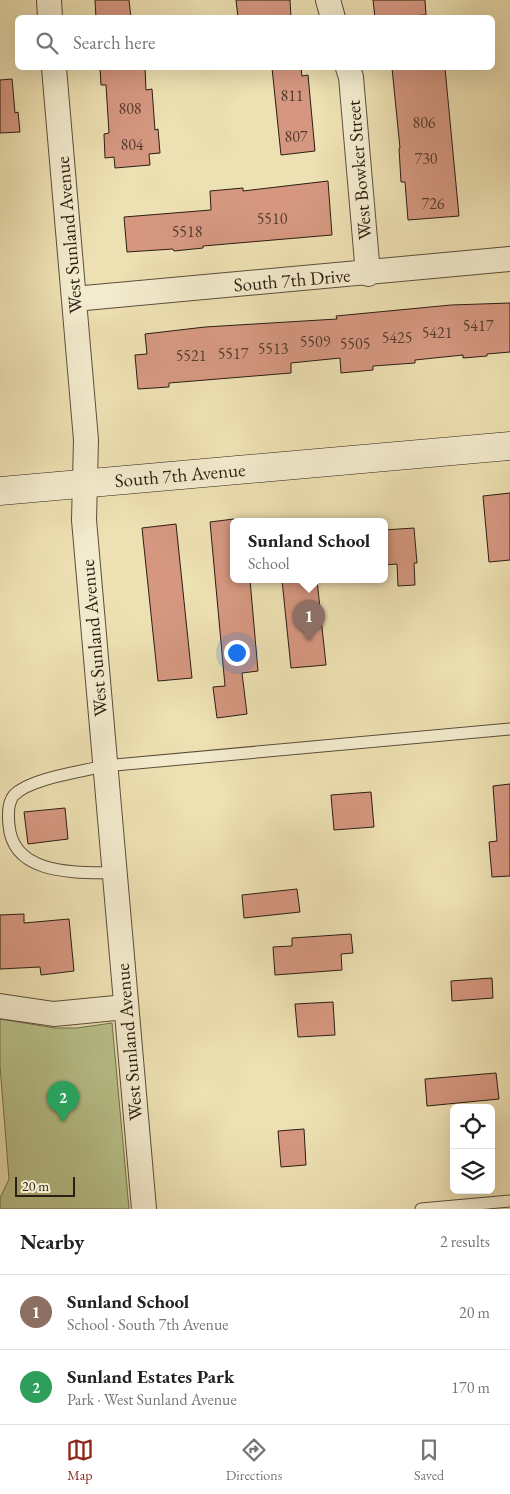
<!DOCTYPE html>
<html lang="en">
<head>
<meta charset="utf-8">
<style>
  :root { --surface:#fff; --page:#f6f6f6; --text:#222; --muted:#767676; --line:#e0e0e0; --accent:#8f2418 }
  body { margin:0; font-family:"EB Garamond",serif; background:var(--page); color:var(--text) }
  .controls { position:absolute; right:15px; bottom:15px; display:grid; overflow:hidden; border-radius:8px; box-shadow:0 5px 20px #0002 }
  .controls button { width:45px; height:45px; display:grid; place-items:center; padding:0; border:0; border-bottom:1px solid var(--line); background:var(--surface); color:var(--text); font:25px sans-serif }
  .scale { position:absolute; left:15px; bottom:12px; width:60px; box-sizing:border-box; padding-left:5px; border:2px solid #2b1e12; border-top:0; font-size:14px; line-height:18px; white-space:nowrap; color:#2b1e12; -webkit-text-stroke:4px #f3ebcd; paint-order:stroke }
  .you { position:absolute; left:236px; top:652px; width:18px; height:18px; margin:-12px; border:4px solid #fff; border-radius:50%; background:#1a73e8; box-shadow:0 0 0 8px #1a73e833 }
  .badge { display:grid; place-items:center; width:32px; height:32px; border-radius:50%; background:var(--accent); color:#fff; font-size:16px; font-weight:700 }
  .pin { position:absolute; translate:-50% -41px; filter:drop-shadow(0 1px 2px #0008) }
  .pin::after { content:''; position:absolute; top:26px; width:18px; height:15px; background:inherit; clip-path:polygon(0 0,100% 0,50% 100%) }
  .popup { position:absolute; left:230px; top:518px; width:158px; height:65px; box-sizing:border-box; display:grid; place-content:center; border-radius:8px; background:var(--surface); filter:drop-shadow(0 1px 4px #0005); font-size:16px; white-space:nowrap; color:var(--muted) }
  .popup b { font-size:19px; color:var(--text) }
  .popup::after { content:''; position:absolute; left:50%; top:100%; margin-left:-10px; border:10px solid transparent; border-top-color:var(--surface) }
  .list { margin:0; padding:0; list-style:none }
  h2 { display:flex; justify-content:space-between; align-items:center; height:65px; margin:0; padding:0 20px; font-size:21px }
  h2 small { font-size:16px; font-weight:400; color:var(--muted) }
  .list li { display:grid; grid-template-columns:32px 1fr auto; gap:15px; align-items:center; box-sizing:border-box; height:75px; padding:0 20px; border-top:1px solid var(--line) }
  .list b { display:block; font-size:19px; white-space:nowrap }
  .list p { margin:0; font-size:16px; white-space:nowrap; color:var(--muted) }
  .list em { font-size:16px; font-style:normal; color:var(--muted) }
  .icon { flex:none; width:28px; height:28px; fill:none; stroke:currentColor; stroke-width:2; stroke-linecap:round; stroke-linejoin:round }
  .map { position:relative; flex:none; width:510px; height:1209px; overflow:hidden }
  .search { position:absolute; background:var(--surface); box-shadow:0 5px 20px #0002; left:15px; right:15px; top:15px; height:55px; display:flex; align-items:center; gap:12px; box-sizing:border-box; padding:0 18px; border-radius:8px; color:var(--muted); font-size:19px }
  .sheet { height:215px; background:var(--surface) }
  nav { display:flex; justify-content:space-around; align-items:center; box-sizing:border-box; height:70px; border-top:1px solid var(--line); background:var(--surface); font-size:14px; color:var(--muted) }
  nav a { display:grid; justify-items:center; gap:2px }
  nav .on { color:var(--accent) }
  .map>svg:first-child { display:block }
  .green { fill:#b9c28b; stroke:#72704e }
  .building { fill:#d59780; stroke:#2b1e12 }
  .lines { fill:none; stroke-linecap:round; stroke-linejoin:round }
  .service-casing { stroke:#5c4e3a; stroke-width:13 }
  .minor-casing { stroke:#5c4e3a; stroke-width:26 }
  .secondary-casing { stroke:#2b1e12; stroke-width:29 }
  .service { stroke:#f3ebcd; stroke-width:11 }
  .minor { stroke:#f3ebcd; stroke-width:24 }
  .secondary { stroke:#f3ebcd; stroke-width:28 }
  .labels { text-anchor:middle; dominant-baseline:central; stroke-width:5; stroke-linejoin:round; paint-order:stroke }
  .number-label { font-size:16px; fill:#563c2e }
  .street-label { font-size:19px; fill:#2b1e12; stroke:#f3ebcd }
</style>
</head>
<body>
<div class="map">
<svg width="510" height="1209" viewBox="0 0 510 1209">
  <rect width="100%" height="100%" fill="#ede0b2"/>
  <filter id="stains"><feTurbulence type="fractalNoise" baseFrequency=".004" numOctaves="4"/><feColorMatrix values="0 0 0 0 .2 0 0 0 0 .09 0 0 0 0 .02 0 0 0 .5 -.17"/></filter>
  <radialGradient id="worn" r=".72"><stop offset=".6" stop-color="#630" stop-opacity="0"/><stop offset="1" stop-color="#630" stop-opacity=".3"/></radialGradient>
  <path class="green" d="M 0,1019 L 55,1028 L 77,1028 L 112,1023 L 129,1209 L 0,1209 L 0,1198 L 9,1179 L 0,1066 Z"/>
  <path class="building" d="M 95,0 L 129,0 L 131,18 L 96,18 Z
    M 236,0 L 290,0 L 291,18 L 238,18 Z
    M 373,0 L 425,0 L 426,15 L 375,18 Z
    M 100,68 L 145,68 L 146,90 L 152,89 L 155,130 L 158,129 L 160,153 L 149,154 L 150,165 L 115,168 L 114,157 L 105,158 L 104,134 L 109,133 L 106,85 L 101,85 Z
    M 272,68 L 301,68 L 302,76 L 308,75 L 315,151 L 281,155 Z
    M 392,68 L 445,68 L 459,216 L 408,220 L 405,182 L 401,182 L 399,148 L 400,148 Z
    M 12,79 L 15,113 L 18,112 L 20,132 L 0,133 L 0,80 Z
    M 328,181 L 332,235 L 203,246 L 203,248 L 174,251 L 173,249 L 127,252 L 124,217 L 211,210 L 210,191 L 243,188 L 243,191 Z
    M 510,303 L 510,352 L 487,354 L 487,356 L 463,358 L 463,355 L 415,360 L 415,363 L 373,366 L 373,370 L 341,373 L 340,358 L 291,363 L 291,373 L 169,383 L 169,387 L 138,389 L 135,355 L 147,354 L 145,334 L 205,327 L 337,319 L 336,316 L 451,305 Z
    M 510,493 L 510,560 L 489,562 L 483,496 Z
    M 234,519 L 234,580 L 250,580 L 258,671 L 242,673 L 247,714 L 217,718 L 213,687 L 225,686 L 210,522 Z
    M 176,524 L 192,678 L 158,681 L 142,528 Z
    M 414,528 L 417,563 L 414,563 L 415,585 L 398,586 L 397,564 L 384,565 L 384,530 Z
    M 282,580 L 317,580 L 326,665 L 291,668 Z
    M 510,784 L 510,876 L 492,877 L 489,842 L 497,841 L 493,786 Z
    M 371,792 L 374,827 L 334,830 L 331,795 Z
    M 65,808 L 68,839 L 28,844 L 24,812 Z
    M 297,889 L 300,912 L 244,918 L 242,895 Z
    M 24,914 L 24,923 L 69,919 L 74,971 L 41,975 L 40,967 L 0,969 L 0,915 Z
    M 351,934 L 353,953 L 341,954 L 342,970 L 275,975 L 273,947 L 292,946 L 292,938 Z
    M 492,978 L 493,998 L 452,1001 L 451,981 Z
    M 333,1002 L 335,1035 L 298,1037 L 295,1004 Z
    M 496,1073 L 499,1099 L 427,1106 L 425,1079 Z
    M 304,1129 L 306,1165 L 281,1167 L 278,1131 Z"/>
  <g class="lines">
    <g class="service-casing">
      <path id="service" d="M 114,873 C 76,872 13,876 9,825 C 8,816 8,802 14,795 C 31,778 81,772 104,766 L 510,729
        M 421,1209 L 510,1201"/>
    </g>
    <g class="minor-casing">
      <path id="minor" d="M 49,0 L 50,18
        M 328,0 L 333,18
        M 54,68 L 86,440 L 84,520 L 144,1209
        M 348,68 L 351,77 L 368,274
        M 74,299 L 510,259
        M 0,1006 L 54,1014 L 126,1007"/>
    </g>
    <g class="secondary-casing">
      <path id="secondary" d="M 0,491 L 510,446"/>
    </g>
    <use href="#service" class="service"/>
    <use href="#minor" class="minor"/>
    <use href="#secondary" class="secondary"/>
  </g>
  <g class="labels">
    <g class="number-label">
      <text x="292" y="95">811</text>
      <text x="130" y="108">808</text>
      <text x="424" y="122">806</text>
      <text x="296" y="136">807</text>
      <text x="132" y="144">804</text>
      <text x="426" y="158">730</text>
      <text x="433" y="203">726</text>
      <text x="272" y="218">5510</text>
      <text x="187" y="231">5518</text>
      <text x="478" y="325">5417</text>
      <text x="437" y="332">5421</text>
      <text x="397" y="337">5425</text>
      <text x="315" y="341">5509</text>
      <text x="355" y="343">5505</text>
      <text x="273" y="348">5513</text>
      <text x="233" y="353">5517</text>
      <text x="191" y="355">5521</text>
    </g>
    <g class="street-label">
      <text transform="translate(359 170) rotate(-95)">West Bowker Street</text>
      <text transform="translate(69 235) rotate(-95)">West Sunland Avenue</text>
      <text transform="translate(292 280) rotate(-5)">South 7th Drive</text>
      <text transform="translate(180 475) rotate(-5)">South 7th Avenue</text>
      <text transform="translate(94 638) rotate(-95)">West Sunland Avenue</text>
      <text transform="translate(129 1042) rotate(-95)">West Sunland Avenue</text>
    </g>
  </g>
  <rect width="100%" height="100%" filter="url(#stains)"/>
  <rect width="100%" height="100%" fill="url(#worn)"/>
</svg>
<div class="controls">
<button><svg class="icon" aria-label="locate" viewBox="0 0 24 24"><circle cx="12" cy="12" r="6"/><path d="M12 2v4M12 18v4M2 12h4M18 12h4"/></svg></button>
<button><svg class="icon" aria-label="layers" viewBox="0 0 24 24"><path d="M12 4l9 5-9 5-9-5zM3 14l9 5 9-5"/></svg></button>
</div>
<div class="scale">20 m</div>
<div class="you"></div>
<div class="pin badge" style="left:309px;top:641px;background:#8d6e63">1</div>
<div class="popup"><b>Sunland School</b>School</div>
<div class="pin badge" style="left:63px;top:1122px;background:#2e9e5b">2</div>
<div class="search"><svg class="icon" aria-label="search" viewBox="0 0 24 24"><circle cx="10" cy="10" r="6"/><path d="M15 15l6 6"/></svg>Search here</div>
</div>
<section class="sheet">
<h2>Nearby<small>2 results</small></h2>
<ul class="list">
<li><span class="badge" style="background:#8d6e63">1</span><div><b>Sunland School</b><p>School · South 7th Avenue</p></div><em>20 m</em></li>
<li><span class="badge" style="background:#2e9e5b">2</span><div><b>Sunland Estates Park</b><p>Park · West Sunland Avenue</p></div><em>170 m</em></li>
</ul>
</section>
<nav>
<a class="on"><svg class="icon" aria-label="map" viewBox="0 0 24 24"><path d="M3 6l6-2 6 2 6-2v14l-6 2-6-2-6 2zM9 4v14M15 6v14"/></svg>Map</a>
<a><svg class="icon" aria-label="directions" viewBox="0 0 24 24"><path d="M12 3l9 9-9 9-9-9zM9 14v-3h6M13 9l2 2-2 2"/></svg>Directions</a>
<a><svg class="icon" aria-label="saved" viewBox="0 0 24 24"><path d="M7 4h10v16l-5-4-5 4z"/></svg>Saved</a>
</nav>
</body>
</html>
